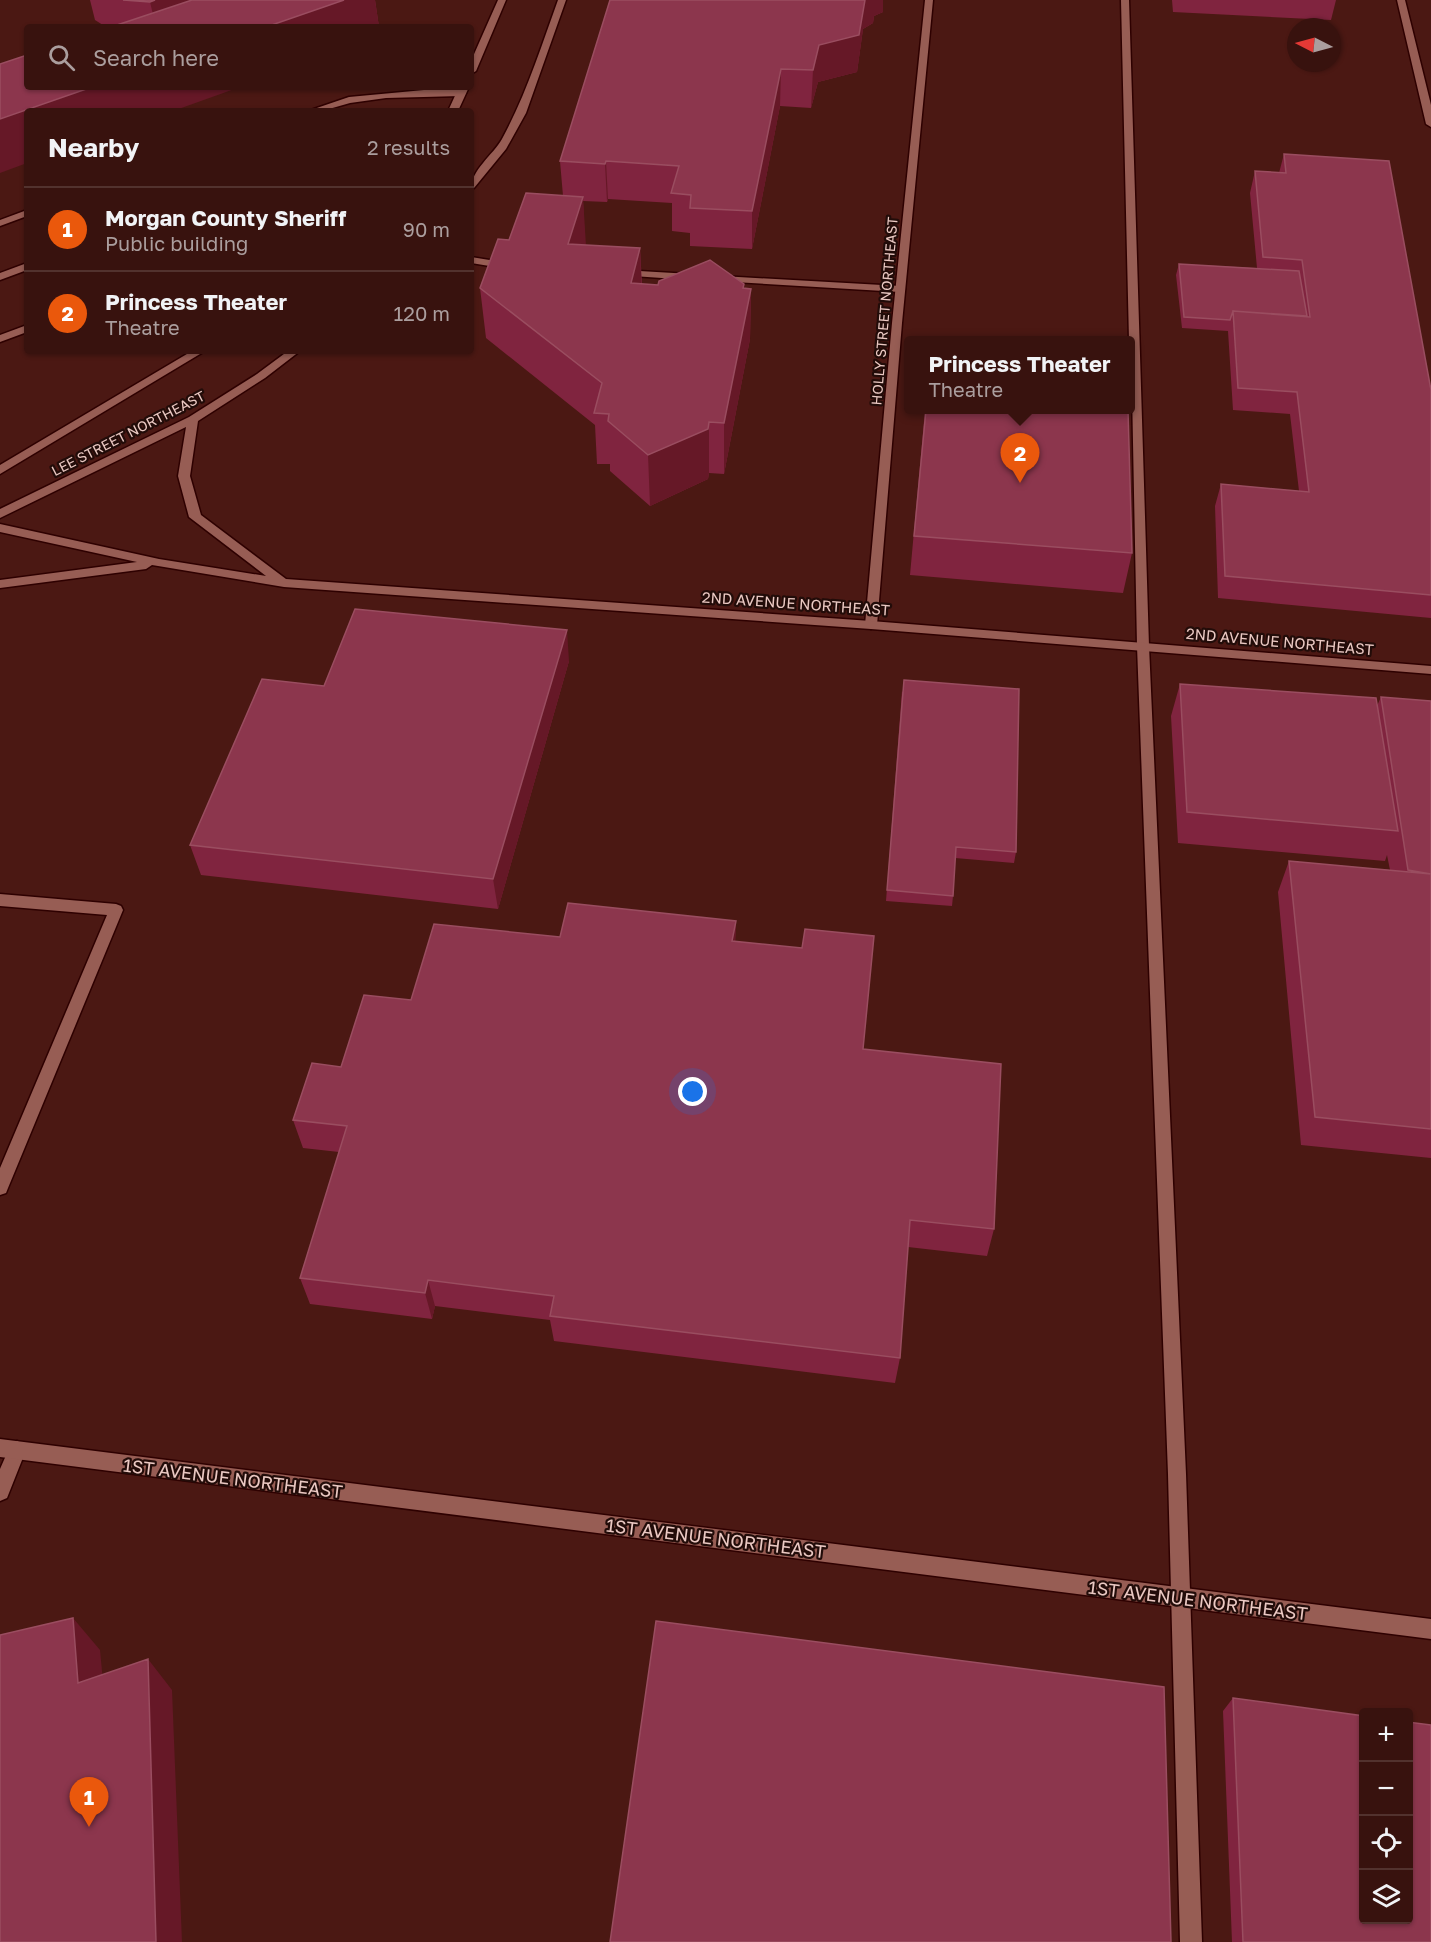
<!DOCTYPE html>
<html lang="en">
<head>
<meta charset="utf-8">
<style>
  :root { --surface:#38120e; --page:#43201c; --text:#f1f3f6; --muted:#ab9e9e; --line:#52322e; --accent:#ea580c }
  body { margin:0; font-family:"Golos Text",sans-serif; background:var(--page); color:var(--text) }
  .controls { position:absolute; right:18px; bottom:18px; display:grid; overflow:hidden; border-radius:6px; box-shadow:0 2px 4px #0004 }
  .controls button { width:54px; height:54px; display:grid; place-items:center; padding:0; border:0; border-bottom:2px solid var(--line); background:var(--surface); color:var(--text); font:30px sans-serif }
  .compass { position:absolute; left:1287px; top:18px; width:54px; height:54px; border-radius:50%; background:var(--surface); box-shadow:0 2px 4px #0004; rotate:276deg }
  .you { position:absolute; left:693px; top:1092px; width:21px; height:21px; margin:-15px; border:4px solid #fff; border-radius:50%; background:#1a73e8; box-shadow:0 0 0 9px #1a73e833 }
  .badge { display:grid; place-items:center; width:39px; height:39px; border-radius:50%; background:var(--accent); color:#fff; font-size:20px; font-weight:700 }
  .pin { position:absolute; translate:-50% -50px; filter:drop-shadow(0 2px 3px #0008) }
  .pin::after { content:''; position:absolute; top:32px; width:21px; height:18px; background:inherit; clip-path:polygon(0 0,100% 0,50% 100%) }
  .popup { position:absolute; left:904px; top:336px; width:231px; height:78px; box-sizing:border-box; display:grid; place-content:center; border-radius:6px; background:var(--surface); filter:drop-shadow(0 2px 4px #0005); font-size:20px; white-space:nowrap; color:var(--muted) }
  .popup b { font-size:22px; color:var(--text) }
  .popup::after { content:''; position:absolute; left:50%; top:100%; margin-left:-12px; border:12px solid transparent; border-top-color:var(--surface) }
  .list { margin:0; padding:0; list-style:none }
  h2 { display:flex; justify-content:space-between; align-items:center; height:78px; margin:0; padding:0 24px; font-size:26px }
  h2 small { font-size:20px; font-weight:400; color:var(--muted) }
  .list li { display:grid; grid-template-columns:39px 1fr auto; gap:18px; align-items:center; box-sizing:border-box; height:84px; padding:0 24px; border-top:2px solid var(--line) }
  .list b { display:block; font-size:22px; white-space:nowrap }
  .list p { margin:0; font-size:20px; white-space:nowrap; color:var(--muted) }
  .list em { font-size:20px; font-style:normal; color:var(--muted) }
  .icon { flex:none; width:33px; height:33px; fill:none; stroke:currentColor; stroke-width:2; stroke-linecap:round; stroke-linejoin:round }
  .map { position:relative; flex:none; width:1431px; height:1942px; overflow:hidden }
  .search { position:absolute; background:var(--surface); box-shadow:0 2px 4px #0004; left:24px; top:24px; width:450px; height:66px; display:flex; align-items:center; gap:15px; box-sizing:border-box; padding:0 21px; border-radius:6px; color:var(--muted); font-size:22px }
  .panel { position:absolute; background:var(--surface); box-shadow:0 2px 4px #0004; left:24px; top:108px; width:450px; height:246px; border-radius:6px }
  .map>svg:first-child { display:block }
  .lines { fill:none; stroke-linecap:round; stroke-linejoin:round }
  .service-casing { stroke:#2e0000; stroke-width:3 }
  .minor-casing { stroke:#2e0000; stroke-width:3 }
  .tertiary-casing { stroke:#2e0000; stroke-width:3 }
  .service { fill:#975d54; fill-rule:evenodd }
  .minor { fill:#975d54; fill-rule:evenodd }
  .tertiary { fill:#975d54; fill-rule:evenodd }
  .wall { fill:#80243f }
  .shaded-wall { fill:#661827 }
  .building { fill:#8c364d; stroke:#9a4d60; stroke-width:1.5 }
  .labels { text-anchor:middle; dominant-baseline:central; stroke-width:4.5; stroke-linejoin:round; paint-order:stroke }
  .far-street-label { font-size:14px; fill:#ebc9c3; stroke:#220c09 }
  .street-label { font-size:15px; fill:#ebc9c3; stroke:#220c09 }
  .near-street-label { font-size:18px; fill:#ebc9c3; stroke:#220c09 }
</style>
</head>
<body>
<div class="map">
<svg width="1431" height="1942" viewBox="0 0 1431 1942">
  <rect width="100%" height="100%" fill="#4b1813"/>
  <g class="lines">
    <g class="service-casing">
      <path id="service" d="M 1121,0 L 1129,0 L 1149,646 L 1186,1474 L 1202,1942 L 1180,1942 L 1168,1474 L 1137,646 L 1131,340 L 1129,340 Z
        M 424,90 L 461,90 L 466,93 L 461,96 L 386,98 L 350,103 L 322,111 L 308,111 L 349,97 Z
        M 27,210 L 27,216 L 0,226 L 0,220 Z
        M 471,257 L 508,263 L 513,266 L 508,269 L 471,263 Z
        M 27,263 L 27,270 L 0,280 L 0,273 Z
        M 622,270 L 691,274 L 696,277 L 691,280 L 618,275 L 618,271 Z
        M 721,276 L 900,286 L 905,289 L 900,292 L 717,281 L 716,279 Z
        M 27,325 L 27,332 L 0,342 L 0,335 Z
        M 0,894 L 116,904 L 121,906 L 123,910 L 8,1188 L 6,1193 L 0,1195 L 0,1168 L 107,915 L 0,906 Z
        M 17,1441 L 23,1444 L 26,1450 L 7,1498 L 0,1501 L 0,1469 L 11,1444 Z"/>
    </g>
    <g class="minor-casing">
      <path id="minor" d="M 925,0 L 933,0 L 902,323 L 877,625 L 871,629 L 865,625 L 892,323 Z"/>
    </g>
    <g class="tertiary-casing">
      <path id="tertiary" d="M 498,0 L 506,0 L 476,71 L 471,74 L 471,61 Z
        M 558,0 L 566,0 L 526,113 L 506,149 L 474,188 L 471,189 C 471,170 493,155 502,139 C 526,95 541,47 558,0 Z
        M 1397,0 L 1405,0 L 1431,105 L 1431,127 L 1426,124 Z
        M 459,87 L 469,87 L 458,111 L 448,111 Z
        M 192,351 L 205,351 L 0,474 L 0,465 Z
        M 288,351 L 300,351 L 265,378 L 198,421 L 190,476 L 201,515 L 286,579 L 871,621 L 1431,666 L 1431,674 L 871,629 L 284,587 L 152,565 L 146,569 L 0,588 L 0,580 L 137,562 L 0,532 L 0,524 L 159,559 L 266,576 L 189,517 L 178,476 L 186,427 L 0,518 L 0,509 L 189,417 L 257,374 Z
        M 0,1439 L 1431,1619 L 1431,1639 L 0,1457 Z"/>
    </g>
    <use href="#service" class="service"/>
    <use href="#minor" class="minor"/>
    <use href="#tertiary" class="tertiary"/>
  </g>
  <path class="wall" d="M 90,0 L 375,0 L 379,27 L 106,27 L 95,20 Z
    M 610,0 L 883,0 L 883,12 L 874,16 L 873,23 L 863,29 L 857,72 L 818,82 L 811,108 L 780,106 L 752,249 L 690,246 L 690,233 L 672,231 L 672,203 L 608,199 L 607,202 L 583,201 L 585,245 L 640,248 L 642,284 L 658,285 L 744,284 L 744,289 L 751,289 L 750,339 L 724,474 L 709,473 L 708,479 L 650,506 L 610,471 L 610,464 L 597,464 L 595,425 L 486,338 L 480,288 L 509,240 L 563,196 L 560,161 Z
    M 1172,0 L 1336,0 L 1331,20 L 1173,12 Z
    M 1284,154 L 1431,390 L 1431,618 L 1218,598 L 1215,506 L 1221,484 L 1299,491 L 1290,414 L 1233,410 L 1228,331 L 1182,328 L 1176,275 L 1179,264 L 1257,268 L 1250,193 L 1255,171 L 1279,173 Z
    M 925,410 L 1128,410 L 1132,553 L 1123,593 L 910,575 Z
    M 569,661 L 498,909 L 201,875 L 190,845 L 324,686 Z
    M 1180,684 L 1377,706 L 1381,697 L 1431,701 L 1431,1158 L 1301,1145 L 1278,892 L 1289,861 L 1390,870 L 1387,855 L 1385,861 L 1178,843 L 1171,716 Z
    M 902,691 L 1016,852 L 1014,863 L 955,858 L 953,896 L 952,906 L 886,901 Z
    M 736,921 L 735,942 L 863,1049 L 994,1229 L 987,1256 L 908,1247 L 900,1358 L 895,1383 L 554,1341 L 550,1320 L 435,1306 L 432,1319 L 310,1304 L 300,1278 L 339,1152 L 303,1148 L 293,1120 L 341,1067 L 411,1000 L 560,937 Z
    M 1233,1698 L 1431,1942 L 1232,1942 L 1223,1711 Z"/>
  <path class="shaded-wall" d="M 155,0 L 230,0 L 156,27 L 150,2 Z
    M 344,0 L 375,0 L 379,27 L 266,27 Z
    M 855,0 L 883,0 L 883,12 L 874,16 L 873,23 L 863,29 L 857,72 L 818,82 L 811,108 L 813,70 L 819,45 Z
    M 781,69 L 780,106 L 752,249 L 752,211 Z
    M 92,87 L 240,87 L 173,111 L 27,111 L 27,163 L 0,173 L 0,119 Z
    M 606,161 L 608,199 L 607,202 L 605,164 Z
    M 583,197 L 586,246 L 568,244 Z
    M 640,248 L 642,298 L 631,283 Z
    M 744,284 L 744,325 L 751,289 L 750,339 L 724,474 L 724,423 L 743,288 Z
    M 709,422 L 709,473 L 708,479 L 650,506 L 648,455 Z
    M 567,630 L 569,661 L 498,909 L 493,879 Z
    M 736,921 L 735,951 L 732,941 Z
    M 428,1280 L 435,1306 L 432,1319 L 425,1293 Z
    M 73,1618 L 100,1650 L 106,1713 L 78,1683 Z
    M 148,1659 L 172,1690 L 182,1942 L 156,1942 Z"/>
  <path class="building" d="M 123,0 L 155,0 L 150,2 Z
    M 192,0 L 344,0 L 266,27 L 111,27 Z
    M 610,0 L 865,0 L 859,35 L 819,45 L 813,70 L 781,69 L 752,211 L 690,208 L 691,195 L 671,193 L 679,166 L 606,161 L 605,164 L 560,161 Z
    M 27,55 L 27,87 L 92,87 L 0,119 L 0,64 Z
    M 1284,154 L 1389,161 L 1431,390 L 1431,595 L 1225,576 L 1221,484 L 1309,492 L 1297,392 L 1238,388 L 1233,311 L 1310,317 L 1302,260 L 1263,257 L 1255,171 L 1286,173 Z
    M 526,193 L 583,197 L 568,244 L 640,248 L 631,283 L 658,285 L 659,281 L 710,260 L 744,284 L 743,288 L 751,289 L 724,423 L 709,422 L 708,429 L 648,455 L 608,421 L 609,414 L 594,413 L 602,383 L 480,288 L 498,239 L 509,240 Z
    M 1179,264 L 1299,271 L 1307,316 L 1233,311 L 1230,320 L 1184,317 Z
    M 932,338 L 963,340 L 932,340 Z
    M 926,410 L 1128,410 L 1132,553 L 914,536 Z
    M 355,609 L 567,630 L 493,879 L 190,845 L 262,679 L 324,686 Z
    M 904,680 L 1019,689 L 1016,852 L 956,847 L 953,896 L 887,890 Z
    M 1180,684 L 1376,698 L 1398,831 L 1187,812 Z
    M 1381,697 L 1431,701 L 1431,874 L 1408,870 Z
    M 1289,861 L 1431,874 L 1431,1129 L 1315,1117 Z
    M 568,903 L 736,921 L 732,941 L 802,948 L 805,929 L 874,936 L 863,1049 L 1001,1064 L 994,1229 L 910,1220 L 900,1358 L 550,1316 L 554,1296 L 428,1280 L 425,1293 L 300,1278 L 347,1126 L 293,1120 L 312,1063 L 341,1067 L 364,995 L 411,1000 L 434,924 L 560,937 Z
    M 73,1618 L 78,1683 L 148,1659 L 156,1942 L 0,1942 L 0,1635 Z
    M 656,1621 L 1164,1687 L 1171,1942 L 610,1942 Z
    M 1233,1698 L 1364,1716 L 1364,1920 L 1408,1920 L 1408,1722 L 1431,1725 L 1431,1942 L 1243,1942 Z"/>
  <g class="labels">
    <g class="far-street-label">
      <text transform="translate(884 311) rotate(-85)">HOLLY STREET NORTHEAST</text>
      <text transform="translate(128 433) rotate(-27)">LEE STREET NORTHEAST</text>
    </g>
    <g class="street-label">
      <text transform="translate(796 603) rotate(4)">2ND AVENUE NORTHEAST</text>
      <text transform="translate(1280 641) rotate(5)">2ND AVENUE NORTHEAST</text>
    </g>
    <g class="near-street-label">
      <text transform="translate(233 1478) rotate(7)">1ST AVENUE NORTHEAST</text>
      <text transform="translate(716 1538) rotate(7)">1ST AVENUE NORTHEAST</text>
      <text transform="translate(1198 1600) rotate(7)">1ST AVENUE NORTHEAST</text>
    </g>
  </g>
</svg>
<div class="controls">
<button>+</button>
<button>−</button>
<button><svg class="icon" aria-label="locate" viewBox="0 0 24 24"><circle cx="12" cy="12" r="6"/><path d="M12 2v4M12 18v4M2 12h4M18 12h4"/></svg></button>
<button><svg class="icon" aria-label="layers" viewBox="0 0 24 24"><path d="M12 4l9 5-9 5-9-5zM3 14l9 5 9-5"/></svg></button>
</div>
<svg class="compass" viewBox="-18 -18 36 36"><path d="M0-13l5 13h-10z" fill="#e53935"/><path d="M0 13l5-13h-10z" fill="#ab9e9e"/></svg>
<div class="you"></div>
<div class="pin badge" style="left:89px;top:1827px">1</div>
<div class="pin badge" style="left:1020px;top:483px">2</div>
<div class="popup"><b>Princess Theater</b>Theatre</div>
<div class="search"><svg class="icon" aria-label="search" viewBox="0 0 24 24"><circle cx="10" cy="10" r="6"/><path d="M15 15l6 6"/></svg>Search here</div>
<section class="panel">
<h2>Nearby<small>2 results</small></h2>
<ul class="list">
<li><span class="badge">1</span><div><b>Morgan County Sheriff</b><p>Public building</p></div><em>90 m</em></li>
<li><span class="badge">2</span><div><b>Princess Theater</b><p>Theatre</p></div><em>120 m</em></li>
</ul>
</section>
</div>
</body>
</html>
